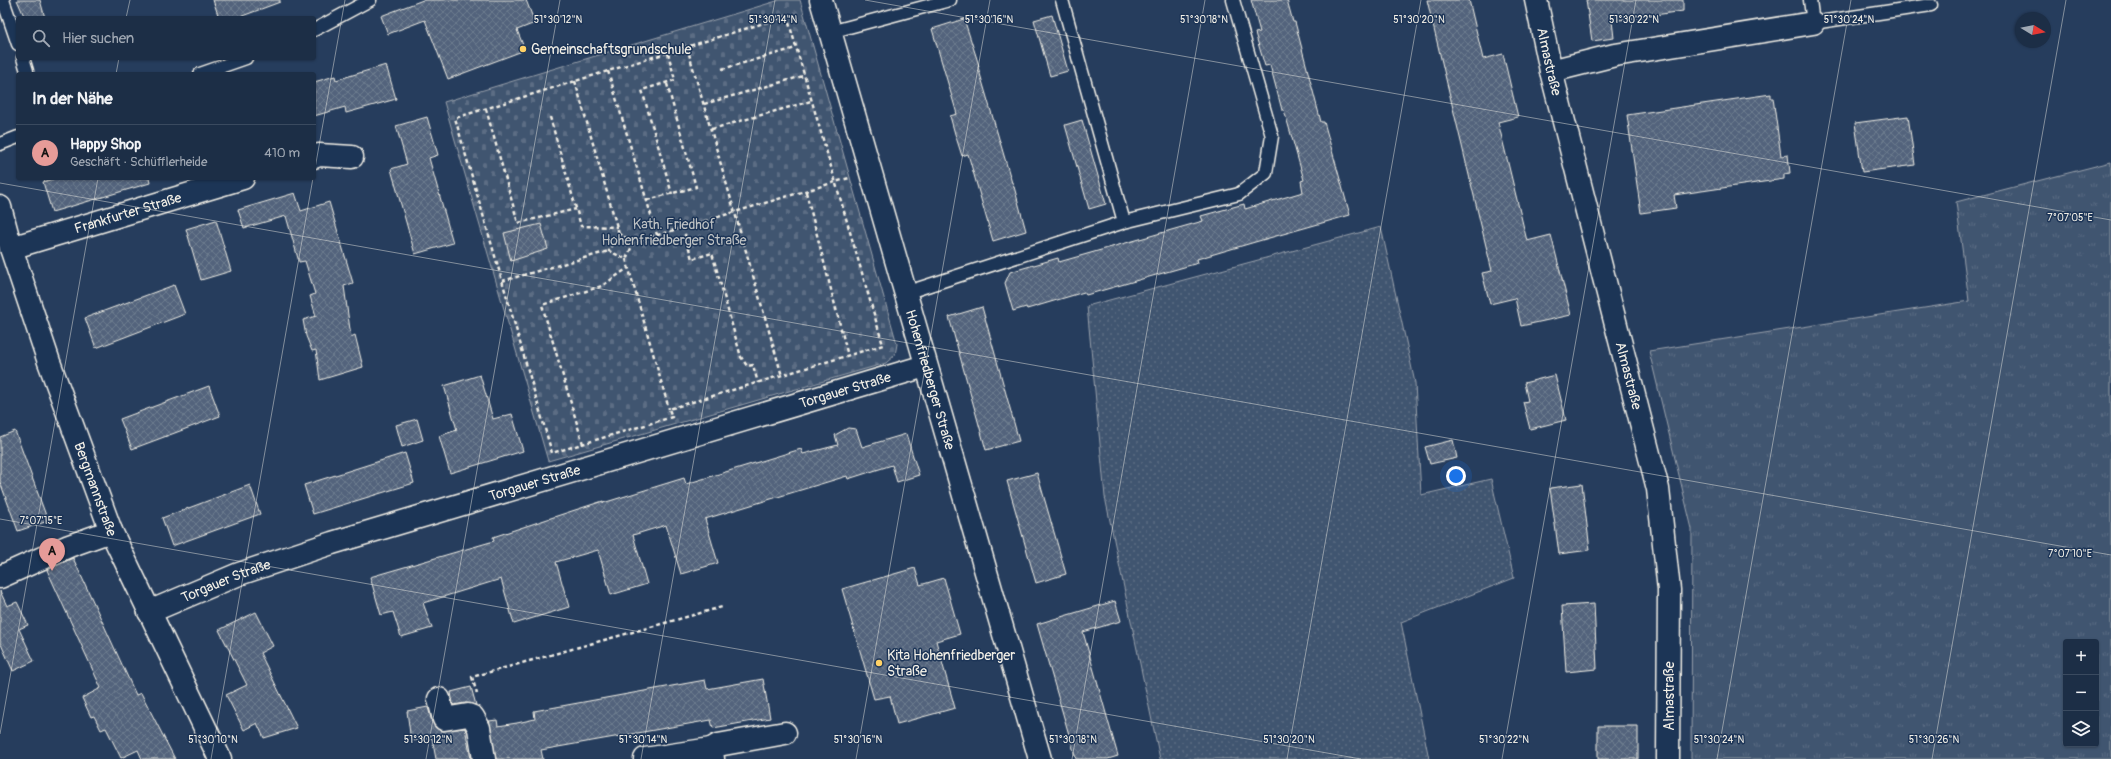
<!DOCTYPE html>
<html lang="de">
<head>
<meta charset="utf-8">
<style>
  :root { --surface:#1c2e46; --page:#25364d; --text:#f1f3f6; --muted:#a0a8b3; --line:#3a4a5f; --accent:#e69b98 }
  body { margin:0; font-family:Pangolin,sans-serif; background:var(--page); color:var(--text) }
  .controls { position:absolute; right:12px; bottom:12px; display:grid; overflow:hidden; border-radius:4px; box-shadow:0 1px 3px #0004 }
  .controls button { width:36px; height:36px; display:grid; place-items:center; padding:0; border:0; border-bottom:1px solid var(--line); background:var(--surface); color:var(--text); font:20px sans-serif }
  .compass { position:absolute; left:2015px; top:12px; width:36px; height:36px; border-radius:50%; background:var(--surface); box-shadow:0 1px 3px #0004; rotate:100deg }
  .you { position:absolute; left:1456px; top:476px; width:14px; height:14px; margin:-10px; border:3px solid #fff; border-radius:50%; background:#1a73e8; box-shadow:0 0 0 6px #1a73e833 }
  .badge { display:grid; place-items:center; width:26px; height:26px; border-radius:50%; background:var(--accent); color:#111; font-size:13px; font-weight:700 }
  .pin { position:absolute; translate:-50% -33px; filter:drop-shadow(0 1px 2px #0008) }
  .pin::after { content:''; position:absolute; top:21px; width:14px; height:12px; background:inherit; clip-path:polygon(0 0,100% 0,50% 100%) }
  .list { margin:0; padding:0; list-style:none }
  h2 { display:flex; justify-content:space-between; align-items:center; height:52px; margin:0; padding:0 16px; font-size:17px }
  h2 small { font-size:13px; font-weight:400; color:var(--muted) }
  .list li { display:grid; grid-template-columns:26px 1fr auto; gap:12px; align-items:center; box-sizing:border-box; height:56px; padding:0 16px; border-top:1px solid var(--line) }
  .list b { display:block; font-size:15px; white-space:nowrap }
  .list p { margin:0; font-size:13px; white-space:nowrap; color:var(--muted) }
  .list em { font-size:13px; font-style:normal; color:var(--muted) }
  .icon { flex:none; width:22px; height:22px; fill:none; stroke:currentColor; stroke-width:2; stroke-linecap:round; stroke-linejoin:round }
  .map { position:relative; flex:none; width:2111px; height:759px; overflow:hidden }
  .search { position:absolute; background:var(--surface); box-shadow:0 1px 3px #0004; left:16px; top:16px; width:300px; height:44px; display:flex; align-items:center; gap:10px; box-sizing:border-box; padding:0 14px; border-radius:4px; color:var(--muted); font-size:15px }
  .panel { position:absolute; background:var(--surface); box-shadow:0 1px 3px #0004; left:16px; top:72px; width:300px; height:108px; border-radius:4px }
  .map>svg:first-child { display:block }
  .grass { fill:url(#grass-tufts); stroke:#9aa2ac; fill-rule:evenodd }
  .cemetery { fill:url(#cemetery-stones); stroke:#9aa2ac }
  .garden { fill:url(#garden-dots); stroke:#9aa2ac }
  .building { fill:url(#building-cross-hatch); stroke:#f4f1e8 }
  .lines { fill:none; stroke-linecap:round; stroke-linejoin:round }
  .lane-casing { stroke:#f4f1e8; stroke-width:15 }
  .street-casing { stroke:#f4f1e8; stroke-width:25 }
  .secondary-casing { stroke:#f4f1e8; stroke-width:25 }
  .path { stroke:#f4f1e8; stroke-width:2.5; stroke-dasharray:4 3; stroke-linecap:butt }
  .lane { stroke:#1d3557; stroke-width:12 }
  .street { stroke:#1d3557; stroke-width:22 }
  .secondary { stroke:#1d3557; stroke-width:22 }
  .ticks { fill:none; stroke:#f4f1e8; stroke-width:1; stroke-opacity:0.45 }
  .poi-dot { fill:#ffd166; stroke:#1d3557; stroke-width:1.5 }
  .labels { text-anchor:middle; dominant-baseline:central; stroke-width:3; stroke-linejoin:round; paint-order:stroke }
  .poi-label { font-size:14px; fill:#f4f1e8; stroke:#1d3557; text-anchor:start }
  .street-label { font-size:14px; fill:#f4f1e8; stroke:#1d3557 }
  .park-label { font-size:14px; fill:#bec2c4; stroke:#1d3557 }
  .ticks-label { font-size:10px; text-anchor:middle; fill:#f4f1e8; stroke:#1d3557; stroke-width:3; stroke-linejoin:round; paint-order:stroke }
</style>
</head>
<body>
<div class="map">
<svg width="2111" height="759" viewBox="0 0 2111 759">
  <defs>
    <pattern id="grass-tufts" width="24" height="20" patternUnits="userSpaceOnUse"><rect width="24" height="20" fill="#40546f"/><path d="M3 7l-1-3M5 7V3M7 7l1-3M15 17l-1-3M17 17v-4M19 17l1-3" fill="none" stroke="#5c6d84"/></pattern>
    <pattern id="cemetery-stones" width="16" height="16" patternUnits="userSpaceOnUse"><rect width="16" height="16" fill="#40546f"/><path d="M2 7V4a2 2 0 0 1 4 0v3zM10 15v-3a2 2 0 0 1 4 0v3z" fill="#5c6d84"/></pattern>
    <pattern id="garden-dots" width="8" height="8" patternUnits="userSpaceOnUse"><rect width="8" height="8" fill="#40546f"/><path d="M2 2h.1M6 6h.1" fill="none" stroke="#5c6d84" stroke-width="1.8" stroke-linecap="round"/></pattern>
    <pattern id="building-cross-hatch" width="8" height="8" patternUnits="userSpaceOnUse"><rect width="8" height="8" fill="#52647b"/><path d="M0 0l8 8M0 8l8-8" fill="none" stroke="#6c7b8e"/></pattern>
  </defs>
  <rect width="100%" height="100%" fill="#263d5d"/>
  <filter id="ink" filterUnits="userSpaceOnUse"><feTurbulence type="fractalNoise" baseFrequency=".025" numOctaves="2"/><feDisplacementMap in="SourceGraphic" scale="8" xChannelSelector="R" yChannelSelector="G"/><feConvolveMatrix kernelMatrix="1 2 1 2 8 2 1 2 1" color-interpolation-filters="sRGB"/></filter>
  <g filter="url(#ink)">
    <path class="grass" d="M 2111,162 L 2111,759 L 1691,759 L 1692,529 L 1649,351 L 1969,301 L 1956,202 ZM 2066,642 L 2096,642 L 2096,744 L 2066,744 Z"/>
    <path class="cemetery" d="M 780,0 L 800,0 L 897,344 L 895,355 L 886,363 L 548,461 L 444,102 Z"/>
    <path class="garden" d="M 1381,227 L 1415,383 L 1421,495 L 1491,479 L 1514,578 L 1401,622 L 1429,759 L 1160,759 L 1105,497 L 1087,306 Z"/>
    <path class="building" d="M 17,0 L 40,0 L 45,18 L 25,18 Z
      M 213,0 L 280,0 L 280,2 L 237,18 L 219,18 Z
      M 423,0 L 526,0 L 535,23 L 517,30 L 525,50 L 448,79 L 425,20 L 388,34 L 381,16 Z
      M 1251,0 L 1287,0 L 1293,22 L 1295,22 L 1321,122 L 1324,122 L 1350,215 L 1255,242 L 1197,259 L 1198,263 L 1086,295 L 1084,292 L 1027,309 L 1026,307 L 1013,311 L 1005,283 L 1010,272 L 1058,258 L 1059,262 L 1203,221 L 1201,216 L 1244,204 L 1245,209 L 1303,192 L 1301,181 L 1304,180 L 1284,110 L 1282,110 L 1270,65 L 1265,66 L 1255,33 L 1260,32 Z
      M 1427,0 L 1469,0 L 1483,59 L 1503,54 L 1518,117 L 1498,122 L 1527,241 L 1551,235 L 1571,315 L 1521,326 L 1515,298 L 1490,304 L 1482,273 L 1492,271 Z
      M 1586,0 L 1683,0 L 1683,11 L 1612,21 L 1614,38 L 1592,41 Z
      M 1052,15 L 1068,71 L 1050,76 L 1034,20 Z
      M 964,19 L 976,56 L 979,66 L 978,67 L 1012,183 L 1013,183 L 1026,231 L 993,241 L 968,154 L 962,156 L 955,134 L 950,116 L 957,114 L 932,29 Z
      M 386,65 L 396,99 L 346,113 L 345,107 L 314,116 L 314,82 L 335,76 L 336,80 Z
      M 1771,94 L 1771,98 L 1773,98 L 1781,156 L 1788,155 L 1790,173 L 1784,174 L 1784,179 L 1674,195 L 1676,208 L 1641,213 L 1627,115 Z
      M 1908,116 L 1915,165 L 1862,172 L 1855,123 Z
      M 427,117 L 438,155 L 429,158 L 453,243 L 415,254 L 391,169 L 407,164 L 396,126 Z
      M 1082,120 L 1106,204 L 1089,209 L 1065,125 Z
      M 56,178 L 149,178 L 150,183 L 52,212 L 43,182 Z
      M 295,193 L 301,211 L 329,202 L 353,283 L 344,286 L 351,337 L 355,335 L 363,367 L 320,380 L 316,350 L 312,351 L 306,336 L 303,320 L 316,316 L 310,296 L 315,294 L 305,261 L 299,262 L 286,216 L 244,228 L 238,210 Z
      M 216,220 L 231,271 L 201,280 L 186,229 Z
      M 541,224 L 548,249 L 511,261 L 504,233 Z
      M 174,285 L 185,314 L 96,348 L 85,318 Z
      M 982,307 L 1019,441 L 986,450 L 949,317 Z
      M 480,375 L 493,419 L 512,414 L 523,451 L 450,473 L 439,436 L 457,430 L 444,386 Z
      M 1555,375 L 1566,420 L 1530,429 L 1523,402 L 1528,401 L 1524,383 Z
      M 209,386 L 220,416 L 132,449 L 120,419 Z
      M 417,419 L 423,440 L 402,447 L 396,425 Z
      M 848,428 L 856,429 L 862,447 L 906,434 L 919,475 L 897,482 L 892,465 L 848,479 L 847,476 L 705,519 L 718,563 L 681,574 L 666,525 L 633,535 L 647,584 L 611,595 L 598,550 L 556,562 L 569,607 L 514,624 L 501,579 L 423,603 L 432,628 L 401,637 L 393,612 L 381,615 L 370,577 L 494,541 L 493,537 L 572,511 L 603,501 L 603,503 L 684,478 L 686,484 L 801,449 L 803,454 L 838,445 L 835,435 Z
      M 15,431 L 48,521 L 18,531 L 0,482 L 0,437 Z
      M 1453,440 L 1457,458 L 1430,464 L 1425,447 Z
      M 405,453 L 414,483 L 313,514 L 304,485 Z
      M 1037,473 L 1066,574 L 1036,583 L 1007,481 Z
      M 1582,484 L 1590,550 L 1559,554 L 1550,488 Z
      M 250,485 L 260,514 L 172,546 L 162,518 Z
      M 73,558 L 136,695 L 141,693 L 175,759 L 142,759 L 138,750 L 121,758 L 106,728 L 101,730 L 94,716 L 91,717 L 82,698 L 101,688 L 47,570 Z
      M 915,568 L 920,585 L 944,578 L 960,634 L 936,641 L 955,708 L 897,724 L 890,696 L 874,699 L 842,589 Z
      M 0,591 L 7,606 L 17,602 L 28,625 L 19,629 L 34,661 L 13,671 L 0,642 Z
      M 1115,601 L 1121,621 L 1083,632 L 1118,756 L 1108,759 L 1076,759 L 1037,624 Z
      M 1594,604 L 1597,669 L 1566,672 L 1562,606 Z
      M 256,612 L 273,646 L 260,653 L 297,728 L 264,738 L 257,723 L 244,730 L 226,695 L 247,685 L 219,630 Z
      M 763,679 L 770,718 L 713,728 L 711,720 L 541,750 L 543,759 L 496,759 L 489,721 L 497,720 L 498,726 L 517,723 L 535,719 L 534,711 L 705,680 L 707,689 Z
      M 471,687 L 476,705 L 466,703 L 453,705 L 451,692 Z
      M 428,707 L 432,722 L 440,731 L 465,728 L 471,759 L 436,759 L 432,738 L 411,741 L 407,711 Z
      M 1598,726 L 1638,726 L 1638,759 L 1598,759 Z"/>
    <g class="lines">
      <g class="lane-casing">
        <path id="lane" d="M 3,0 L 18,44
          M 1062,0 L 1124,222
          M 1810,0 L 1813,23 L 1931,5
          M 314,30 L 370,0
          M 830,32 L 950,0
          M 23,58 L 27,71
          M 200,74 L 246,58
          M 0,144 L 18,137
          M 905,293 L 1124,222 L 1239,194 L 1266,173 L 1272,136 L 1233,0"/>
      </g>
      <g class="street-casing">
        <g id="street">
          <path id="s1" d="M 821,0 L 1040,759"/>
          <path id="s2" d="M 1536,0 L 1551,71 L 1658,489 L 1669,590 L 1668,759"/>
          <path d="M 1551,71 L 1615,55 L 1813,23"/>
          <path d="M 314,157 L 319,155 L 352,157"/>
          <path id="s3" d="M 11,248 L 243,178"/>
          <path d="M 0,577 L 69,546 L 111,531"/>
          <path id="s4" d="M 149,612 L 239,574 L 332,543 L 925,366"/>
          <path d="M 439,699 L 444,719 L 468,715 L 473,717 L 479,728 L 484,759"/>
          <path d="M 711,749 L 718,745 L 785,733"/>
          <path d="M 645,759 L 711,749 L 713,759"/>
        </g>
      </g>
      <g class="secondary-casing">
        <g id="secondary">
          <path id="s5" d="M 0,207 L 11,248 L 49,362 L 111,531 L 220,759"/>
        </g>
      </g>
      <path class="path" d="M 787,16 L 883,345 L 669,409 L 672,417 L 552,453 L 455,118 Z
        M 687,47 L 782,376
        M 668,53 L 675,80 L 642,90 L 672,194
        M 722,69 L 796,48
        M 608,71 L 657,235
        M 575,81 L 619,234
        M 704,104 L 803,76
        M 486,109 L 518,223 L 576,209
        M 550,117 L 581,226 L 617,227
        M 712,129 L 811,101
        M 806,192 L 848,356
        M 647,200 L 696,187 L 667,84
        M 683,227 L 692,259 L 712,253 L 741,357 L 747,366 L 753,365 L 758,383
        M 634,242 L 626,259 L 609,251 L 619,234 L 634,242 L 849,178
        M 626,259 L 669,409
        M 502,281 L 609,251
        M 583,444 L 542,305 L 602,286 L 628,268
        M 477,694 L 472,677 L 722,607"/>
      <use href="#lane" class="lane"/>
      <use href="#street" class="street"/>
      <use href="#secondary" class="secondary"/>
    </g>
  </g>
  <path class="ticks" d="M 865,0 L 2111,220M 126,18 L 130,0M 116,74 L 119,58M 314,174 L 345,0M 0,183 L 2111,555M 0,519 L 1361,759M 0,734 L 98,178M 211,759 L 313,178M 426,759 L 560,0M 641,759 L 775,0M 856,759 L 990,0M 1072,759 L 1205,0M 1287,759 L 1421,0M 1502,759 L 1636,0M 1717,759 L 1851,0M 1932,759 L 2066,0"/>
  <g class="poi-dot">
    <circle cx="523" cy="49" r="4"/>
    <circle cx="879" cy="663" r="4"/>
  </g>
  <g class="labels">
    <g class="poi-label">
      <text x="531" y="49">Gemeinschaftsgrundschule</text>
      <text x="887" y="655">Kita Hohenfriedberger<tspan x="887" dy="16">Straße</tspan></text>
    </g>
    <g class="street-label">
      <text stroke="none"><textPath href="#s2" startOffset="63">Almastraße</textPath></text>
      <text stroke="none"><textPath href="#s3" startOffset="122">Frankfurter Straße</textPath></text>
      <text stroke="none"><textPath href="#s2" startOffset="387">Almastraße</textPath></text>
      <text stroke="none"><textPath href="#s1" startOffset="395">Hohenfriedberger Straße</textPath></text>
      <text stroke="none"><textPath href="#s4" startOffset="731">Torgauer Straße</textPath></text>
      <text stroke="none"><textPath href="#s4" startOffset="407">Torgauer Straße</textPath></text>
      <text stroke="none"><textPath href="#s5" startOffset="298">Bergmannstraße</textPath></text>
      <text stroke="none"><textPath href="#s4" startOffset="83">Torgauer Straße</textPath></text>
      <text transform="translate(1669 696) rotate(-90)">Almastraße</text>
    </g>
    <g class="park-label">
      <text x="674" y="224">Kath. Friedhof<tspan x="674" dy="16">Hohenfriedberger Straße</tspan></text>
    </g>
  </g>
  <g class="ticks-label">
    <text x="558" y="23">51°30'12"N</text>
    <text x="773" y="23">51°30'14"N</text>
    <text x="989" y="23">51°30'16"N</text>
    <text x="1204" y="23">51°30'18"N</text>
    <text x="1419" y="23">51°30'20"N</text>
    <text x="1634" y="23">51°30'22"N</text>
    <text x="1849" y="23">51°30'24"N</text>
    <text x="2070" y="221">7°07'05"E</text>
    <text x="41" y="524">7°07'15"E</text>
    <text x="2070" y="557">7°07'10"E</text>
    <text x="213" y="743">51°30'10"N</text>
    <text x="428" y="743">51°30'12"N</text>
    <text x="643" y="743">51°30'14"N</text>
    <text x="858" y="743">51°30'16"N</text>
    <text x="1073" y="743">51°30'18"N</text>
    <text x="1289" y="743">51°30'20"N</text>
    <text x="1504" y="743">51°30'22"N</text>
    <text x="1719" y="743">51°30'24"N</text>
    <text x="1934" y="743">51°30'26"N</text>
  </g>
</svg>
<div class="controls">
<button>+</button>
<button>−</button>
<button><svg class="icon" aria-label="layers" viewBox="0 0 24 24"><path d="M12 4l9 5-9 5-9-5zM3 14l9 5 9-5"/></svg></button>
</div>
<svg class="compass" viewBox="-18 -18 36 36"><path d="M0-13l5 13h-10z" fill="#e53935"/><path d="M0 13l5-13h-10z" fill="#a0a8b3"/></svg>
<div class="you"></div>
<div class="pin badge" style="left:52px;top:571px">A</div>
<div class="search"><svg class="icon" aria-label="search" viewBox="0 0 24 24"><circle cx="10" cy="10" r="6"/><path d="M15 15l6 6"/></svg>Hier suchen</div>
<section class="panel">
<h2>In der Nähe<small></small></h2>
<ul class="list">
<li><span class="badge">A</span><div><b>Happy Shop</b><p>Geschäft · Schüfflerheide</p></div><em>410 m</em></li>
</ul>
</section>
</div>
</body>
</html>
